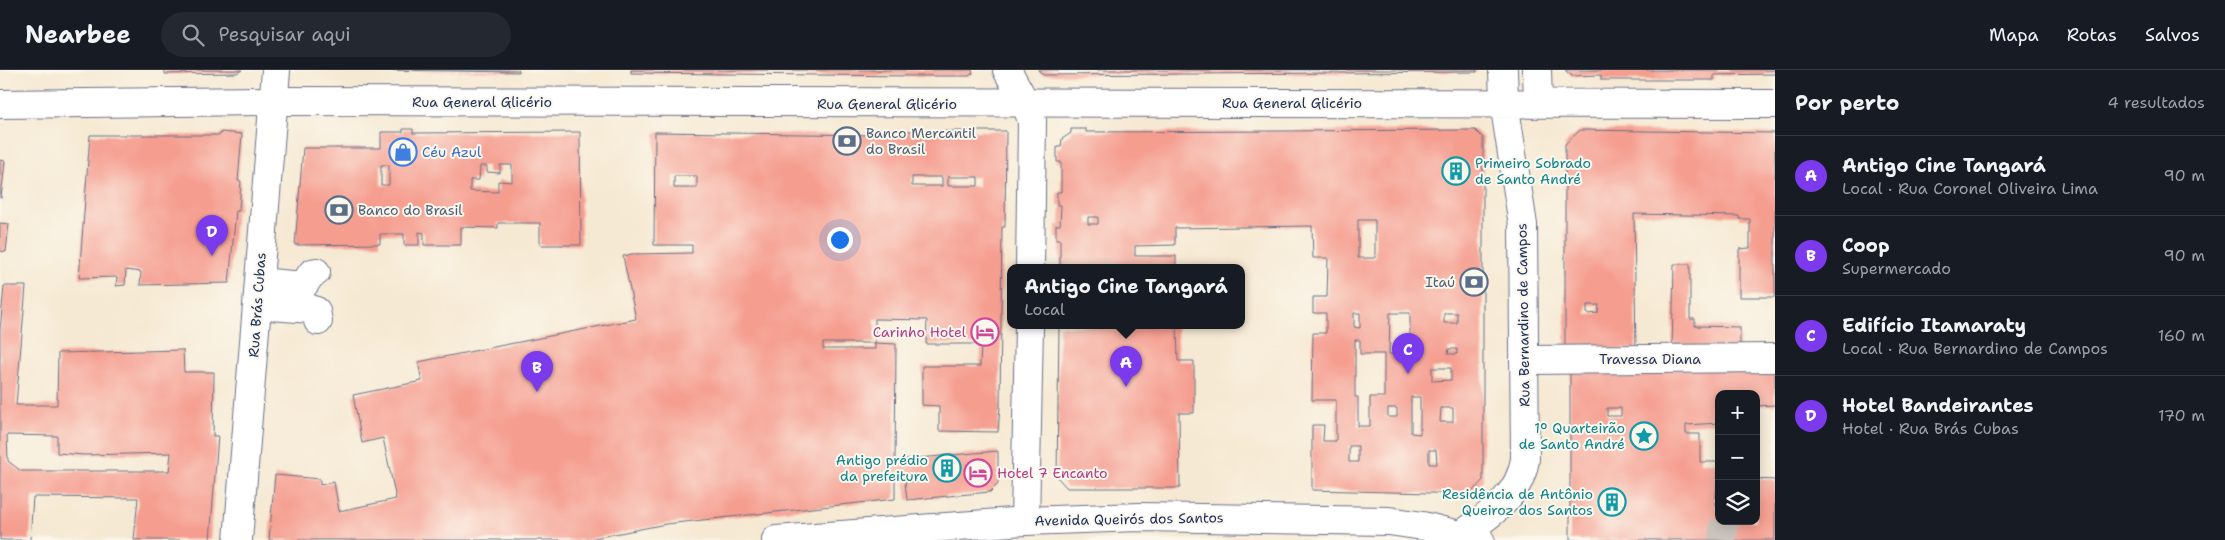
<!DOCTYPE html>
<html lang="pt">
<head>
<meta charset="utf-8">
<style>
  :root { --surface:#171b24; --page:#242831; --text:#f1f3f6; --muted:#9ea1a6; --line:#363941; --accent:#7c3aed }
  body { margin:0; font-family:"Shantell Sans",sans-serif; background:var(--page); color:var(--text) }
  .controls { position:absolute; right:15px; bottom:15px; display:grid; overflow:hidden; border-radius:10px; box-shadow:0 2px 12px #0003 }
  .controls button { width:45px; height:45px; display:grid; place-items:center; padding:0; border:0; border-bottom:1px solid var(--line); background:var(--surface); color:var(--text); font:25px sans-serif }
  .you { position:absolute; left:839px; top:169px; width:18px; height:18px; margin:-12px; border:4px solid #fff; border-radius:50%; background:#1a73e8; box-shadow:0 0 0 8px #1a73e833 }
  .badge { display:grid; place-items:center; width:32px; height:32px; border-radius:50%; background:var(--accent); color:#fff; font-size:16px; font-weight:700 }
  .pin { position:absolute; translate:-50% -41px; filter:drop-shadow(0 1px 2px #0008) }
  .pin::after { content:''; position:absolute; top:26px; width:18px; height:15px; background:inherit; clip-path:polygon(0 0,100% 0,50% 100%) }
  .popup { position:absolute; left:1007px; top:194px; width:238px; height:65px; box-sizing:border-box; display:grid; place-content:center; border-radius:10px; background:var(--surface); filter:drop-shadow(0 1px 4px #0005); font-size:16px; white-space:nowrap; color:var(--muted) }
  .popup b { font-size:19px; color:var(--text) }
  .popup::after { content:''; position:absolute; left:50%; top:100%; margin-left:-10px; border:10px solid transparent; border-top-color:var(--surface) }
  .list { margin:0; padding:0; list-style:none }
  h2 { display:flex; justify-content:space-between; align-items:center; height:65px; margin:0; padding:0 20px; font-size:21px }
  h2 small { font-size:16px; font-weight:400; color:var(--muted) }
  .list li { display:grid; grid-template-columns:32px 1fr auto; gap:15px; align-items:center; box-sizing:border-box; height:80px; padding:0 20px; border-top:1px solid var(--line) }
  .list b { display:block; font-size:19px; white-space:nowrap }
  .list p { margin:0; font-size:16px; white-space:nowrap; color:var(--muted) }
  .list em { font-size:16px; font-style:normal; color:var(--muted) }
  .icon { flex:none; width:28px; height:28px; fill:none; stroke:currentColor; stroke-width:2; stroke-linecap:round; stroke-linejoin:round }
  .map { position:relative; flex:none; width:1775px; height:470px; overflow:hidden }
  header { display:flex; align-items:center; gap:30px; box-sizing:border-box; height:70px; padding:0 25px; background:var(--surface); border-bottom:1px solid var(--line) }
  header strong { font-size:24px }
  nav { display:flex; gap:28px; margin-inline-start:auto; font-size:18px }
  .search { width:350px; height:45px; background:var(--page); display:flex; align-items:center; gap:12px; box-sizing:border-box; padding:0 18px; border-radius:28px; color:var(--muted); font-size:19px }
  main { display:flex }
  aside { flex:1; background:var(--surface) }
  .map>svg:first-child { display:block }
  .building { fill:#f59e90; fill-rule:evenodd }
  .lines { fill:none; stroke-linecap:round; stroke-linejoin:round }
  .minor-tunnel { stroke:#cac4bc; stroke-width:28; stroke-dasharray:28 14; stroke-linecap:butt }
  .minor-casing { stroke:#687087; stroke-width:30 }
  .major-casing { stroke:#687087; stroke-width:30 }
  .minor { stroke:#fff; stroke-width:28 }
  .major { stroke:#fff; stroke-width:28 }
  .labels { text-anchor:middle; dominant-baseline:central; stroke-width:4; stroke-linejoin:round; paint-order:stroke }
  .street-label { font-size:14px; fill:#1b2f5e; stroke:#fbf7ec }
  .service-label { font-size:14px; fill:#4e5e75; stroke:#fbf7ec; text-anchor:start }
  .shop-label { font-size:14px; fill:#366cbe; stroke:#fbf7ec; text-anchor:start }
  .culture-label { font-size:14px; fill:#0d838f; stroke:#fbf7ec; text-anchor:end }
  .hotel-label { font-size:14px; fill:#b23c85; stroke:#fbf7ec; text-anchor:end }
</style>
</head>
<body>
<header>
<strong>Nearbee</strong>
<div class="search"><svg class="icon" aria-label="search" viewBox="0 0 24 24"><circle cx="10" cy="10" r="6"/><path d="M15 15l6 6"/></svg>Pesquisar aqui</div>
<nav><a>Mapa</a><a>Rotas</a><a>Salvos</a></nav>
</header>
<main>
<div class="map">
<svg width="1775" height="470" viewBox="0 0 1775 470">
  <rect width="100%" height="100%" fill="#fbf7ec"/>
  <filter id="ink" filterUnits="userSpaceOnUse"><feTurbulence type="fractalNoise" baseFrequency=".02" numOctaves="2"/><feDisplacementMap in="SourceGraphic" scale="10" xChannelSelector="R" yChannelSelector="G"/><feConvolveMatrix kernelMatrix="1 2 1 2 8 2 1 2 1" color-interpolation-filters="sRGB"/></filter>
  <filter id="wash" filterUnits="userSpaceOnUse"><feTurbulence type="fractalNoise" baseFrequency=".0096" numOctaves="4" result="noise"/><feDisplacementMap in="SourceGraphic" scale="20" xChannelSelector="R" yChannelSelector="G"/><feGaussianBlur stdDeviation="1.12" result="paint"/><feColorMatrix in="noise" values="0 0 0 0 0 0 0 0 0 0 0 0 0 0 0 0 0 1.4 0 .05"/><feComposite in="paint" operator="in"/></filter>
  <g filter="url(#wash)">
    <rect width="100%" height="100%" fill="#f6e9d3"/>
    <g id="blocks">
      <path class="building" d="M 165,0 L 242,0 L 237,3 L 165,4 Z
        M 383,0 L 519,0 L 519,2 Z
        M 631,0 L 972,0 L 973,3 L 969,6 L 912,6 L 631,3 Z
        M 1038,0 L 1477,0 L 1477,2 L 1043,5 Z
        M 1565,0 L 1775,0 L 1775,4 L 1714,5 L 1714,10 L 1601,10 L 1601,5 L 1572,6 Z
        M 403,59 L 413,59 L 413,63 L 580,62 L 581,175 L 540,175 L 540,153 L 498,153 L 498,158 L 461,157 L 461,175 L 424,175 L 424,163 L 419,162 L 419,175 L 404,175 L 404,164 L 380,164 L 380,174 L 295,175 L 303,78 L 381,78 L 381,62 L 403,62 ZM 381,95 L 389,95 L 389,115 L 381,115 ZM 500,95 L 512,95 L 512,112 L 498,111 L 498,122 L 470,121 L 470,110 L 479,110 L 480,96 L 487,96 L 487,102 L 500,103 Z
        M 1071,59 L 1086,59 L 1086,62 L 1475,60 L 1483,68 L 1483,410 L 1470,424 L 1312,420 L 1312,355 L 1324,355 L 1323,371 L 1336,371 L 1336,330 L 1312,330 L 1313,263 L 1326,263 L 1326,243 L 1313,243 L 1313,227 L 1327,227 L 1328,188 L 1313,188 L 1312,156 L 1175,158 L 1175,175 L 1135,176 L 1135,186 L 1176,186 L 1176,198 L 1060,198 L 1060,169 L 1056,169 L 1056,155 L 1060,155 L 1061,135 L 1057,135 L 1057,122 L 1061,122 L 1061,92 L 1057,92 L 1057,77 L 1061,77 L 1062,69 L 1071,63 ZM 1088,147 L 1098,147 L 1098,154 L 1088,154 ZM 1358,150 L 1375,150 L 1375,188 L 1358,188 ZM 1354,243 L 1360,243 L 1360,258 L 1354,257 ZM 1390,243 L 1410,243 L 1410,284 L 1389,284 ZM 1444,243 L 1457,243 L 1457,253 L 1444,253 ZM 1355,270 L 1360,270 L 1360,284 L 1384,284 L 1384,327 L 1370,327 L 1370,356 L 1358,356 L 1358,327 L 1355,327 ZM 1449,279 L 1457,279 L 1457,284 L 1448,284 ZM 1432,298 L 1451,298 L 1451,310 L 1432,311 ZM 1411,327 L 1420,327 L 1420,364 L 1411,363 ZM 1388,338 L 1397,338 L 1397,347 L 1388,347 ZM 1441,338 L 1453,338 L 1453,352 L 1440,352 ZM 1349,376 L 1358,376 L 1358,392 L 1349,392 ZM 1429,380 L 1436,380 L 1437,394 L 1429,394 Z
        M 1580,60 L 1775,63 L 1775,227 L 1739,227 L 1739,179 L 1750,178 L 1750,149 L 1739,149 L 1739,146 L 1634,144 L 1636,279 L 1565,280 L 1565,74 ZM 1587,235 L 1599,235 L 1598,243 L 1587,244 Z
        M 876,61 L 1006,61 L 1005,157 L 1002,157 L 1000,336 L 998,362 L 939,361 L 939,336 L 922,335 L 922,296 L 980,296 L 981,274 L 926,274 L 927,250 L 875,249 L 875,273 L 823,273 L 823,279 L 875,279 L 875,273 L 896,274 L 895,390 L 998,381 L 998,414 L 990,422 L 907,430 L 905,412 L 915,411 L 915,406 L 895,408 L 895,429 L 666,454 L 584,470 L 269,470 L 275,405 L 320,409 L 320,415 L 334,412 L 339,441 L 396,429 L 383,368 L 362,373 L 353,325 L 422,311 L 418,292 L 636,249 L 623,186 L 632,184 L 692,183 L 692,175 L 654,175 L 655,62 L 876,65 ZM 674,106 L 697,106 L 697,118 L 674,118 ZM 912,107 L 942,107 L 942,116 L 912,116 ZM 948,107 L 978,107 L 978,116 L 948,116 Z
        M 221,62 L 242,64 L 238,111 L 241,111 L 239,141 L 236,141 L 229,213 L 140,215 L 141,202 L 126,200 L 125,215 L 116,216 L 117,207 L 79,208 L 90,65 L 220,65 Z
        M 0,90 L 5,91 L 1,128 L 0,128 Z
        M 0,153 L 9,154 L 6,182 L 0,181 Z
        M 1674,194 L 1690,194 L 1690,249 L 1695,249 L 1695,256 L 1740,257 L 1740,279 L 1672,279 Z
        M 4,216 L 26,216 L 16,335 L 57,335 L 58,283 L 183,280 L 184,302 L 214,302 L 213,366 L 218,366 L 210,470 L 134,470 L 138,428 L 33,427 L 30,470 L 0,470 L 0,260 ZM 7,365 L 57,366 L 57,383 L 85,385 L 171,383 L 169,401 L 21,401 L 8,391 Z
        M 1059,256 L 1177,256 L 1178,291 L 1194,291 L 1194,343 L 1179,343 L 1180,418 L 1067,418 L 1057,407 Z
        M 1775,298 L 1775,335 L 1756,336 L 1756,324 L 1719,324 L 1719,353 L 1686,355 L 1686,364 L 1700,364 L 1700,392 L 1719,392 L 1715,437 L 1719,437 L 1719,451 L 1756,451 L 1756,409 L 1775,410 L 1775,470 L 1570,470 L 1570,300 ZM 1607,338 L 1621,338 L 1621,346 L 1607,346 Z"/>
    </g>
  </g>
  <g filter="url(#ink)">
    <use href="#blocks" fill-opacity="0" stroke="#687087" stroke-width="1"/>
    <g class="lines">
      <path class="minor-tunnel" d="M 1722,470 L 1724,451"/>
      <g class="minor-casing">
        <path id="minor" d="M 1007,0 L 1026,34 L 1032,51 L 1030,198
          M 259,212 L 303,216 L 312,203 L 316,202
          M 257,235 L 311,239 L 316,241 L 318,251
          M 1524,290 L 1775,288
          M 1025,451 L 1029,256
          M 238,470 L 276,0"/>
      </g>
      <g class="major-casing">
        <path id="major" d="M 1537,0 L 1538,33
          M 0,34 L 273,31 L 1775,34
          M 1461,465 C 1490,445 1520,426 1525,389 L 1523,155 L 1504,32 L 1503,0
          M 776,470 L 1025,451 L 1139,447 L 1389,451 L 1423,456 L 1480,470"/>
      </g>
      <use href="#minor" class="minor"/>
      <use href="#major" class="major"/>
    </g>
  </g>
  <defs>
    <g id="bank-ring" transform="scale(1.4375)"><circle r="9.5" fill="#fbf7ec" stroke="#5c6f8a" stroke-width="1.5"/><path d="M-6-4H6V4H-6ZM0-2.3a2.3 2.3 0 1 0 0 4.6a2.3 2.3 0 1 0 0-4.6Z" fill="#5c6f8a"/></g>
    <g id="shop-ring" transform="scale(1.4375)"><circle r="9.5" fill="#fbf7ec" stroke="#3f7fe0" stroke-width="1.5"/><path d="M-5-2.5h2.3a2.7 3.5 0 0 1 5.4 0H5L5.5 6h-11ZM-1.5-2.5h3a1.5 2.3 0 0 0-3 0Z" fill="#3f7fe0"/></g>
    <g id="building-ring" transform="scale(1.4375)"><circle r="9.5" fill="#fbf7ec" stroke="#0f9aa8" stroke-width="1.5"/><path d="M-4-6H4V6H1V3H-1V6H-4ZM-2.5-4.3h1.7v1.8h-1.7ZM.8-4.3h1.7v1.8H.8ZM-2.5-1h1.7V.8h-1.7ZM.8-1h1.7V.8H.8Z" fill="#0f9aa8"/></g>
    <g id="hotel-ring" transform="scale(1.4375)"><circle r="9.5" fill="#fbf7ec" stroke="#d1479c" stroke-width="1.5"/><path d="M-6-4.5h1.5V1H6V5H4.5V3h-9V5H-6ZM-4 0a1.8 1.8 0 1 1 3.6 0ZM.5 0V-2.5h3Q6-2.5 6 0Z" fill="#d1479c"/></g>
    <g id="sight-ring" transform="scale(1.4375)"><circle r="9.5" fill="#fbf7ec" stroke="#0f9aa8" stroke-width="1.5"/><path d="M0-6L1.8-2.2L6-1.7L2.9 1.2L3.7 5.4L0 3.3L-3.7 5.4L-2.9 1.2L-6-1.7L-1.8-2.2Z" fill="#0f9aa8"/></g>
  </defs>
  <g fill-rule="evenodd">
    <use href="#bank-ring" x="847" y="71"/>
    <use href="#shop-ring" x="403" y="82"/>
    <use href="#building-ring" x="1456" y="101"/>
    <use href="#bank-ring" x="339" y="140"/>
    <use href="#bank-ring" x="1474" y="212"/>
    <use href="#hotel-ring" x="985" y="262"/>
    <use href="#sight-ring" x="1644" y="366"/>
    <use href="#building-ring" x="947" y="398"/>
    <use href="#hotel-ring" x="978" y="403"/>
    <use href="#building-ring" x="1612" y="432"/>
  </g>
  <g class="labels">
    <g class="street-label">
      <text x="482" y="32">Rua General Glicério</text>
      <text x="1292" y="33">Rua General Glicério</text>
      <text x="887" y="34">Rua General Glicério</text>
      <text transform="translate(257 235) rotate(-86)">Rua Brás Cubas</text>
      <text transform="translate(1523 245) rotate(-91)">Rua Bernardino de Campos</text>
      <text x="1650" y="289">Travessa Diana</text>
      <text transform="translate(1129 449) rotate(-1)">Avenida Queirós dos Santos</text>
    </g>
    <g class="service-label">
      <text x="866" y="63">Banco Mercantil<tspan x="866" dy="16">do Brasil</tspan></text>
      <text x="358" y="140">Banco do Brasil</text>
      <text x="1455" y="212" text-anchor="end">Itaú</text>
    </g>
    <g class="shop-label">
      <text x="422" y="82">Céu Azul</text>
    </g>
    <g class="culture-label">
      <text x="1475" y="93" text-anchor="start">Primeiro Sobrado<tspan x="1475" dy="16">de Santo André</tspan></text>
      <text x="1625" y="358">1º Quarteirão<tspan x="1625" dy="16">de Santo André</tspan></text>
      <text x="928" y="390">Antigo prédio<tspan x="928" dy="16">da prefeitura</tspan></text>
      <text x="1593" y="424">Residência de Antônio<tspan x="1593" dy="16">Queiroz dos Santos</tspan></text>
    </g>
    <g class="hotel-label">
      <text x="966" y="262">Carinho Hotel</text>
      <text x="997" y="403" text-anchor="start">Hotel 7 Encanto</text>
    </g>
  </g>
</svg>
<div class="controls">
<button>+</button>
<button>−</button>
<button><svg class="icon" aria-label="layers" viewBox="0 0 24 24"><path d="M12 4l9 5-9 5-9-5zM3 14l9 5 9-5"/></svg></button>
</div>
<div class="you"></div>
<div class="pin badge" style="left:1126px;top:317px">A</div>
<div class="popup"><b>Antigo Cine Tangará</b>Local</div>
<div class="pin badge" style="left:537px;top:322px">B</div>
<div class="pin badge" style="left:1408px;top:304px">C</div>
<div class="pin badge" style="left:212px;top:186px">D</div>
</div>
<aside>
<h2>Por perto<small>4 resultados</small></h2>
<ul class="list">
<li><span class="badge">A</span><div><b>Antigo Cine Tangará</b><p>Local · Rua Coronel Oliveira Lima</p></div><em>90 m</em></li>
<li><span class="badge">B</span><div><b>Coop</b><p>Supermercado</p></div><em>90 m</em></li>
<li><span class="badge">C</span><div><b>Edifício Itamaraty</b><p>Local · Rua Bernardino de Campos</p></div><em>160 m</em></li>
<li><span class="badge">D</span><div><b>Hotel Bandeirantes</b><p>Hotel · Rua Brás Cubas</p></div><em>170 m</em></li>
</ul>
</aside>
</main>
</body>
</html>
